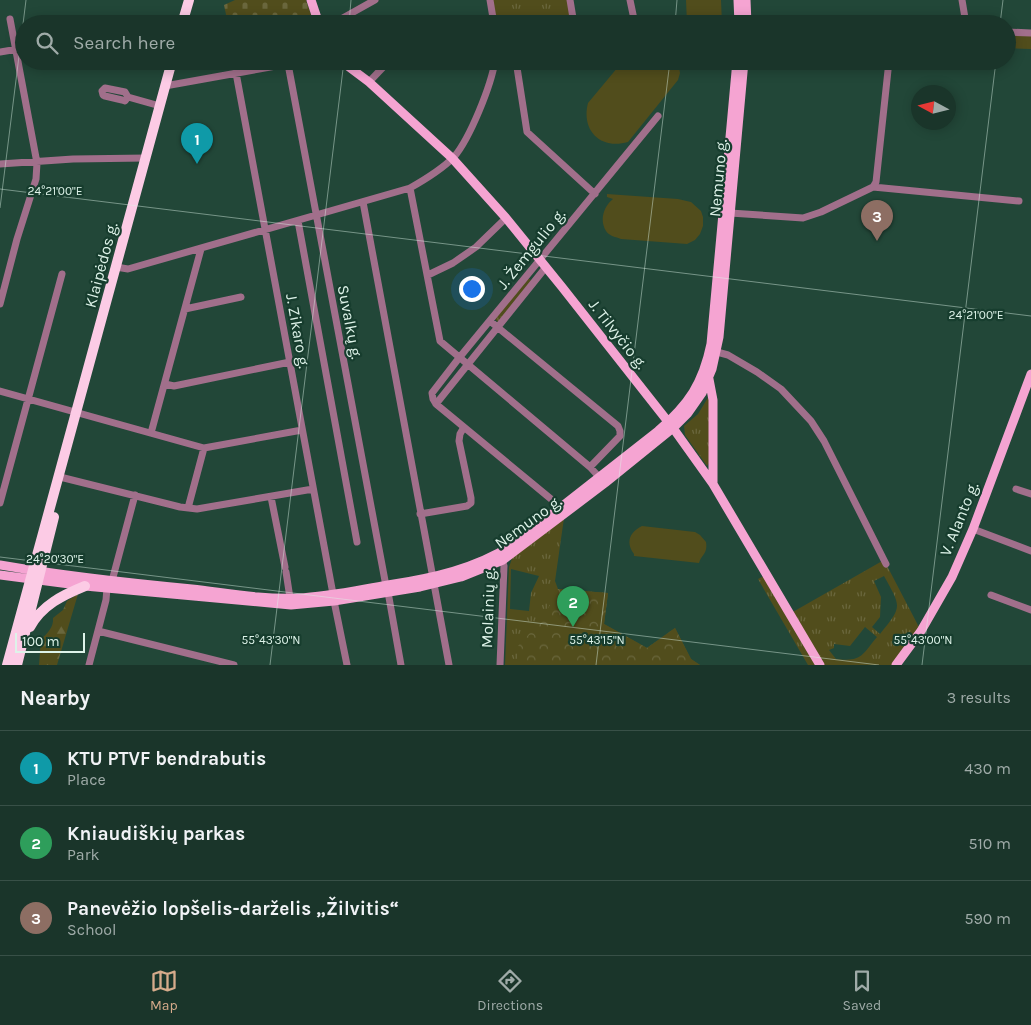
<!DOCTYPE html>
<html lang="en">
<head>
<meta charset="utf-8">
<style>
  :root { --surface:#1a352a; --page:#233d32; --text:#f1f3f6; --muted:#9faba8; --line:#385047; --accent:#d6ab8b }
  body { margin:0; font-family:Karla,sans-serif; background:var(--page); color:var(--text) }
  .compass { position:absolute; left:911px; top:85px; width:45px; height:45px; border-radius:50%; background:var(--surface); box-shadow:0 2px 12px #0003; rotate:277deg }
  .scale { position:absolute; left:15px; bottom:12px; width:70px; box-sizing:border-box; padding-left:5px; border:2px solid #def3e9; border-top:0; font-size:14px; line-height:18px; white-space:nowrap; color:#def3e9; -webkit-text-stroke:4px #173d2e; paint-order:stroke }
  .you { position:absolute; left:471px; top:288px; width:18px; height:18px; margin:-12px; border:4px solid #fff; border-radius:50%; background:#1a73e8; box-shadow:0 0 0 8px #1a73e833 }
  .badge { display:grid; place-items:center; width:32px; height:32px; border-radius:50%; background:var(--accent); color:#fff; font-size:16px; font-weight:700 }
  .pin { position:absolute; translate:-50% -41px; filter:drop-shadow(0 1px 2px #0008) }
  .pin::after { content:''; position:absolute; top:26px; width:18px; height:15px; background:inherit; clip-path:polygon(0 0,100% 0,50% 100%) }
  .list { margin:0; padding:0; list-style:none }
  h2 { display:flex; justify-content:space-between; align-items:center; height:65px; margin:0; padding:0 20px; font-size:21px }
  h2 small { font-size:16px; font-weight:400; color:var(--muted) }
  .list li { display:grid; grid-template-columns:32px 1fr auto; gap:15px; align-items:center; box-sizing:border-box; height:75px; padding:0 20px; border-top:1px solid var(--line) }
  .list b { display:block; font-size:19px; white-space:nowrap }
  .list p { margin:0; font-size:16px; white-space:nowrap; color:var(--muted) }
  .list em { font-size:16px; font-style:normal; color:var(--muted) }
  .icon { flex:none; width:28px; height:28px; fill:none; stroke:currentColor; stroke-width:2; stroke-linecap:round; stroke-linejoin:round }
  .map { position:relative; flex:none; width:1031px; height:665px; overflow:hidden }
  .search { position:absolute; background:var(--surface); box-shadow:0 2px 12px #0003; left:15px; right:15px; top:15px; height:55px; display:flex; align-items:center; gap:12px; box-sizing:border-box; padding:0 18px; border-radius:28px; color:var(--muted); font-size:19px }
  .sheet { height:290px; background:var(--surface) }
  nav { display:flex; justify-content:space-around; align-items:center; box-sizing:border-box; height:70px; border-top:1px solid var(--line); background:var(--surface); font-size:14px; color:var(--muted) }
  nav a { display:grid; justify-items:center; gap:2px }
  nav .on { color:var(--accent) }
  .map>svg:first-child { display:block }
  .grass { fill:url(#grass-tufts); fill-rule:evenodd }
  .forest { fill:url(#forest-firs) }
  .cemetery { fill:url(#cemetery-stones) }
  .park { fill:url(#park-crowns) }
  .pitch { fill:#514d1c }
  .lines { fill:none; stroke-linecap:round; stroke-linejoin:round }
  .minor { stroke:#a16f8b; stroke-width:7 }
  .major { stroke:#f5a4d2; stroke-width:9 }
  .highway { stroke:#fccbe5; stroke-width:10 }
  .ticks { fill:none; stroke:#def3e9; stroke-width:1; stroke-opacity:0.45 }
  .labels { text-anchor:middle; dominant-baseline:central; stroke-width:4.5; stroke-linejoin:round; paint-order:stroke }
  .street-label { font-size:16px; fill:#def3e9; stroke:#173d2e }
  .ticks-label { font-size:12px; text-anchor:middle; fill:#def3e9; stroke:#173d2e; stroke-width:4.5; stroke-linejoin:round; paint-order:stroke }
</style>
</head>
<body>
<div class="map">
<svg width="1031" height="665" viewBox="0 0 1031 665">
  <defs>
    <pattern id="grass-tufts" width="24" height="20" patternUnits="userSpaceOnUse" patternTransform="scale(1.25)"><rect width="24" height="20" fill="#514d1c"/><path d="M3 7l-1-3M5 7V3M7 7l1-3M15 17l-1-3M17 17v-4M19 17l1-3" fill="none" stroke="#6a673d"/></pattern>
    <pattern id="forest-firs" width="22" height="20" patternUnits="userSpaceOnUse" patternTransform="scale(1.25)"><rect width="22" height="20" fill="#514d1c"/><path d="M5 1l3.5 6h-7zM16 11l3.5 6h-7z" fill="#6a673d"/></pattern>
    <pattern id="cemetery-stones" width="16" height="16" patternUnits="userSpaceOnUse" patternTransform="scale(1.25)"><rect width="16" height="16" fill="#514d1c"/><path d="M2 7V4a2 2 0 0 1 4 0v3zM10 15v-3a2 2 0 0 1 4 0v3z" fill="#6a673d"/></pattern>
    <pattern id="park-crowns" width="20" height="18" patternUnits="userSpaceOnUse" patternTransform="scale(1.25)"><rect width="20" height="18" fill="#514d1c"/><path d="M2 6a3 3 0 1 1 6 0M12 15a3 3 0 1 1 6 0" fill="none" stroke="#6a673d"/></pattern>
  </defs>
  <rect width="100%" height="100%" fill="#224738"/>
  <path class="grass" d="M 490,0 L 570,0 L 574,24 L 494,24 Z
    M 1007,32 L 1031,33 L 1031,49 L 1007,48 Z
    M 527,279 L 530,279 L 531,281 L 498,322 L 495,319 Z
    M 709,396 L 709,463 L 707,466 L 685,435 L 684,426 L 698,414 Z
    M 564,518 L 555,581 L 558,589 L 608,593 L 604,624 L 647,648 L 675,628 L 691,659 L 700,665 L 505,665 L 509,567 L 513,556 ZM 511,569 L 539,576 L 531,593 L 529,611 L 510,609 Z
    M 884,560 L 921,631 L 896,665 L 824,665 L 791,613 ZM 884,576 C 901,607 903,606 880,634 L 872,627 L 880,617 L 881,597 L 874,581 ZM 865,627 L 877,637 C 862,655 862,662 836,659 L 829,650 L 834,648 L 834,644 L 850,646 Z
    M 764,576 L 816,665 L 808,665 L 758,579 Z"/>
  <path class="forest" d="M 78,594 L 57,665 L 39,665 L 41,639 C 47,634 54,627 53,618 L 63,610 L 67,601 Z"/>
  <path class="cemetery" d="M 235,0 L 306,0 L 314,24 L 228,24 L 224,5 Z"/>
  <path class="park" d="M 558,589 L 608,593 L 604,624 L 647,648 L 675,628 L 691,659 L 700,665 L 517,665 L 518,646 C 536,627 547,614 558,589 Z"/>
  <path class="pitch" d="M 686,0 L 721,0 L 722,24 L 687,24 Z
    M 623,61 L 678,61 L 680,73 L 678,80 L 628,142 C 600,150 581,130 588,103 Z
    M 607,194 L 678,199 L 691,202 L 701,211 L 703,217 L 703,226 L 700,234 L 695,240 L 687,244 L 621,239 C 616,237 609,236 606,231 C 599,220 604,206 613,199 L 607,197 Z
    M 642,526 L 695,532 L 700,535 L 706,542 C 708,554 701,555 699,563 L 634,556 L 634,554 C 625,542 630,532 642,526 Z"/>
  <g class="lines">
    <path class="minor" d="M 490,0 L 494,24
      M 570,0 L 574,24
      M 630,0 L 635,24
      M 962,0 L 966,24
      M 328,24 L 341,19 L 375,0
      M 1007,32 L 1031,33
      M 0,52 L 24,48
      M 516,61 L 527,132 L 595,194
      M 288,64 L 386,586
      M 236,73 L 333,594
      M 369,82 L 389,61
      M 165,86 L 304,61
      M 128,97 L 125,101 L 122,100 L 105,96 L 103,95 L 102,91 L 105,88 L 125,92 L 128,97 L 160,106
      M 0,164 L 73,159 L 146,158
      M 873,187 L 1019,201
      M 410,188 L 440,341 L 590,467 L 600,478
      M 363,202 L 433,578
      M 730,213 L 803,218 L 821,212 L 873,187 L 876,182 L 889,61
      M 298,221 L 357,542
      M 116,267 L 128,269 L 410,188 C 426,179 441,170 454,157 C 470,138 491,86 495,61
      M 428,275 L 453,263 L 476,247 L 506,218
      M 0,304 L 17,239 L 36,179 L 37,163 L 10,19
      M 185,309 L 241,297
      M 490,321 L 618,426 L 620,431 L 620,436 L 590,467
      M 717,352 L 728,355 L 757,372 L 781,389 L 811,421 L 824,441 L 886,564
      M 165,384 L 174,386 L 290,362
      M 0,391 L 204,448 L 302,430
      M 436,404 L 546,267
      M 151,433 L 201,249
      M 60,477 L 180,507 L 197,509 L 313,489
      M 1016,489 L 1031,494
      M 271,497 L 285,567
      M 551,499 L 436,404 L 433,399 L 432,393 L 459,358 L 658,116
      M 0,503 L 62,274
      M 188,508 L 204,448
      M 420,514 L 467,506 L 471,503 L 471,498 L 459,441 L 460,434 L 464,427
      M 973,529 L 1031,551
      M 286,572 L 290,598
      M 112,581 L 135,495
      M 434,584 L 449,665
      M 388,592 L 401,665
      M 991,595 L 1031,610
      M 334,601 L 347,665
      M 98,631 L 234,665
      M 89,665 L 106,600 L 107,588
      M 500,665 L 504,566 L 501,556"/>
    <path class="major" d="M 311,0 L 319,24
      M 738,0 L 739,24
      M 746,0 L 747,24
      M 341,61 L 369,82 L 452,158 L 506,218 L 562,287 L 673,428 L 713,484 L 820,665
      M 709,379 L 713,400 L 713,483
      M 0,565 C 64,576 128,583 192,589 C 227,593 263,600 298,598 C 328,597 358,590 388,585 C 433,578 475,569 514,544 L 658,431 C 689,404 703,383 711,344 L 737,61
      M 0,575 L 85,586 L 291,605 L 334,601 L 420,587 L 461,577 L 503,560 L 605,483 L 673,428 L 688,413 L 702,393 L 712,369 L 719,337 L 744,61
      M 896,665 L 921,631 L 952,577 L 973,529 L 1031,374"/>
    <path class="highway" d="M 182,24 L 189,0
      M 30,627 C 42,605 63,595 85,586
      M 7,665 L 172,61
      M 17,665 L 54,517"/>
  </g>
  <path class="ticks" d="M 349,24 L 351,0M 675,24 L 677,0M 1000,24 L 1003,0M 0,189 L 1031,316M 0,208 L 26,0M 0,557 L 879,665M 270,665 L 344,61M 596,665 L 670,61M 922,665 L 996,61"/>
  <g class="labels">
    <g class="street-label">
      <text transform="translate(718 178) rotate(-85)">Nemuno g.</text>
      <text transform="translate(531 249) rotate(-51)">J. Žemgulio g.</text>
      <text transform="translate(101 265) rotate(-75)">Klaipėdos g.</text>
      <text transform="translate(350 322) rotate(79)">Suvalkų g.</text>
      <text transform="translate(298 331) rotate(80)">J. Zikaro g.</text>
      <text transform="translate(618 334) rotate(52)">J. Tilvyčio g.</text>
      <text transform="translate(959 519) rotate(-68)">V. Alanto g.</text>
      <text transform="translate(528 522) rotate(-36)">Nemuno g.</text>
      <text transform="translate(488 608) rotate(-88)">Molainių g.</text>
    </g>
  </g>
  <g class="ticks-label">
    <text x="55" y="195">24°21'00"E</text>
    <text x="976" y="319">24°21'00"E</text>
    <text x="55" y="563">24°20'30"E</text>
    <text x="271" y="644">55°43'30"N</text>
    <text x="597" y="644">55°43'15"N</text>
    <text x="923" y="644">55°43'00"N</text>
  </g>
</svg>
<svg class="compass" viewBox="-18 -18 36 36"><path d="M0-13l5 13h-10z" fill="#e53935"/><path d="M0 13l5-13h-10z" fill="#9faba8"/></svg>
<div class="scale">100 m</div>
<div class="you"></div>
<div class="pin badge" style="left:197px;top:164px;background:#0f9aa8">1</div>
<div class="pin badge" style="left:573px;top:627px;background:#2e9e5b">2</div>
<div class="pin badge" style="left:877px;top:241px;background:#8d6e63">3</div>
<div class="search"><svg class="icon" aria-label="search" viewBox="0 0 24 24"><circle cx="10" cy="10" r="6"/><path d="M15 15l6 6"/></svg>Search here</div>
</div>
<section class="sheet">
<h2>Nearby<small>3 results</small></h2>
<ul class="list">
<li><span class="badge" style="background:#0f9aa8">1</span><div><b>KTU PTVF bendrabutis</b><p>Place</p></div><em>430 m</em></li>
<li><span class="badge" style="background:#2e9e5b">2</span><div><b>Kniaudiškių parkas</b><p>Park</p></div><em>510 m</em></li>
<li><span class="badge" style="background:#8d6e63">3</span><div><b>Panevėžio lopšelis-darželis „Žilvitis“</b><p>School</p></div><em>590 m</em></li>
</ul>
</section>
<nav>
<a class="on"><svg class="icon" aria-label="map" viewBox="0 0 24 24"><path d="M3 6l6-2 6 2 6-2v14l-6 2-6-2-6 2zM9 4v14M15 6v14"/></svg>Map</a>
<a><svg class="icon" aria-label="directions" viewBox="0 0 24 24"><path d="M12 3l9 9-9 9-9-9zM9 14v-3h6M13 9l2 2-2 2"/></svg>Directions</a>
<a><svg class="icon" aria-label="saved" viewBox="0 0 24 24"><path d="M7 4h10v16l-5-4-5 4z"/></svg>Saved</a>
</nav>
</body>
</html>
